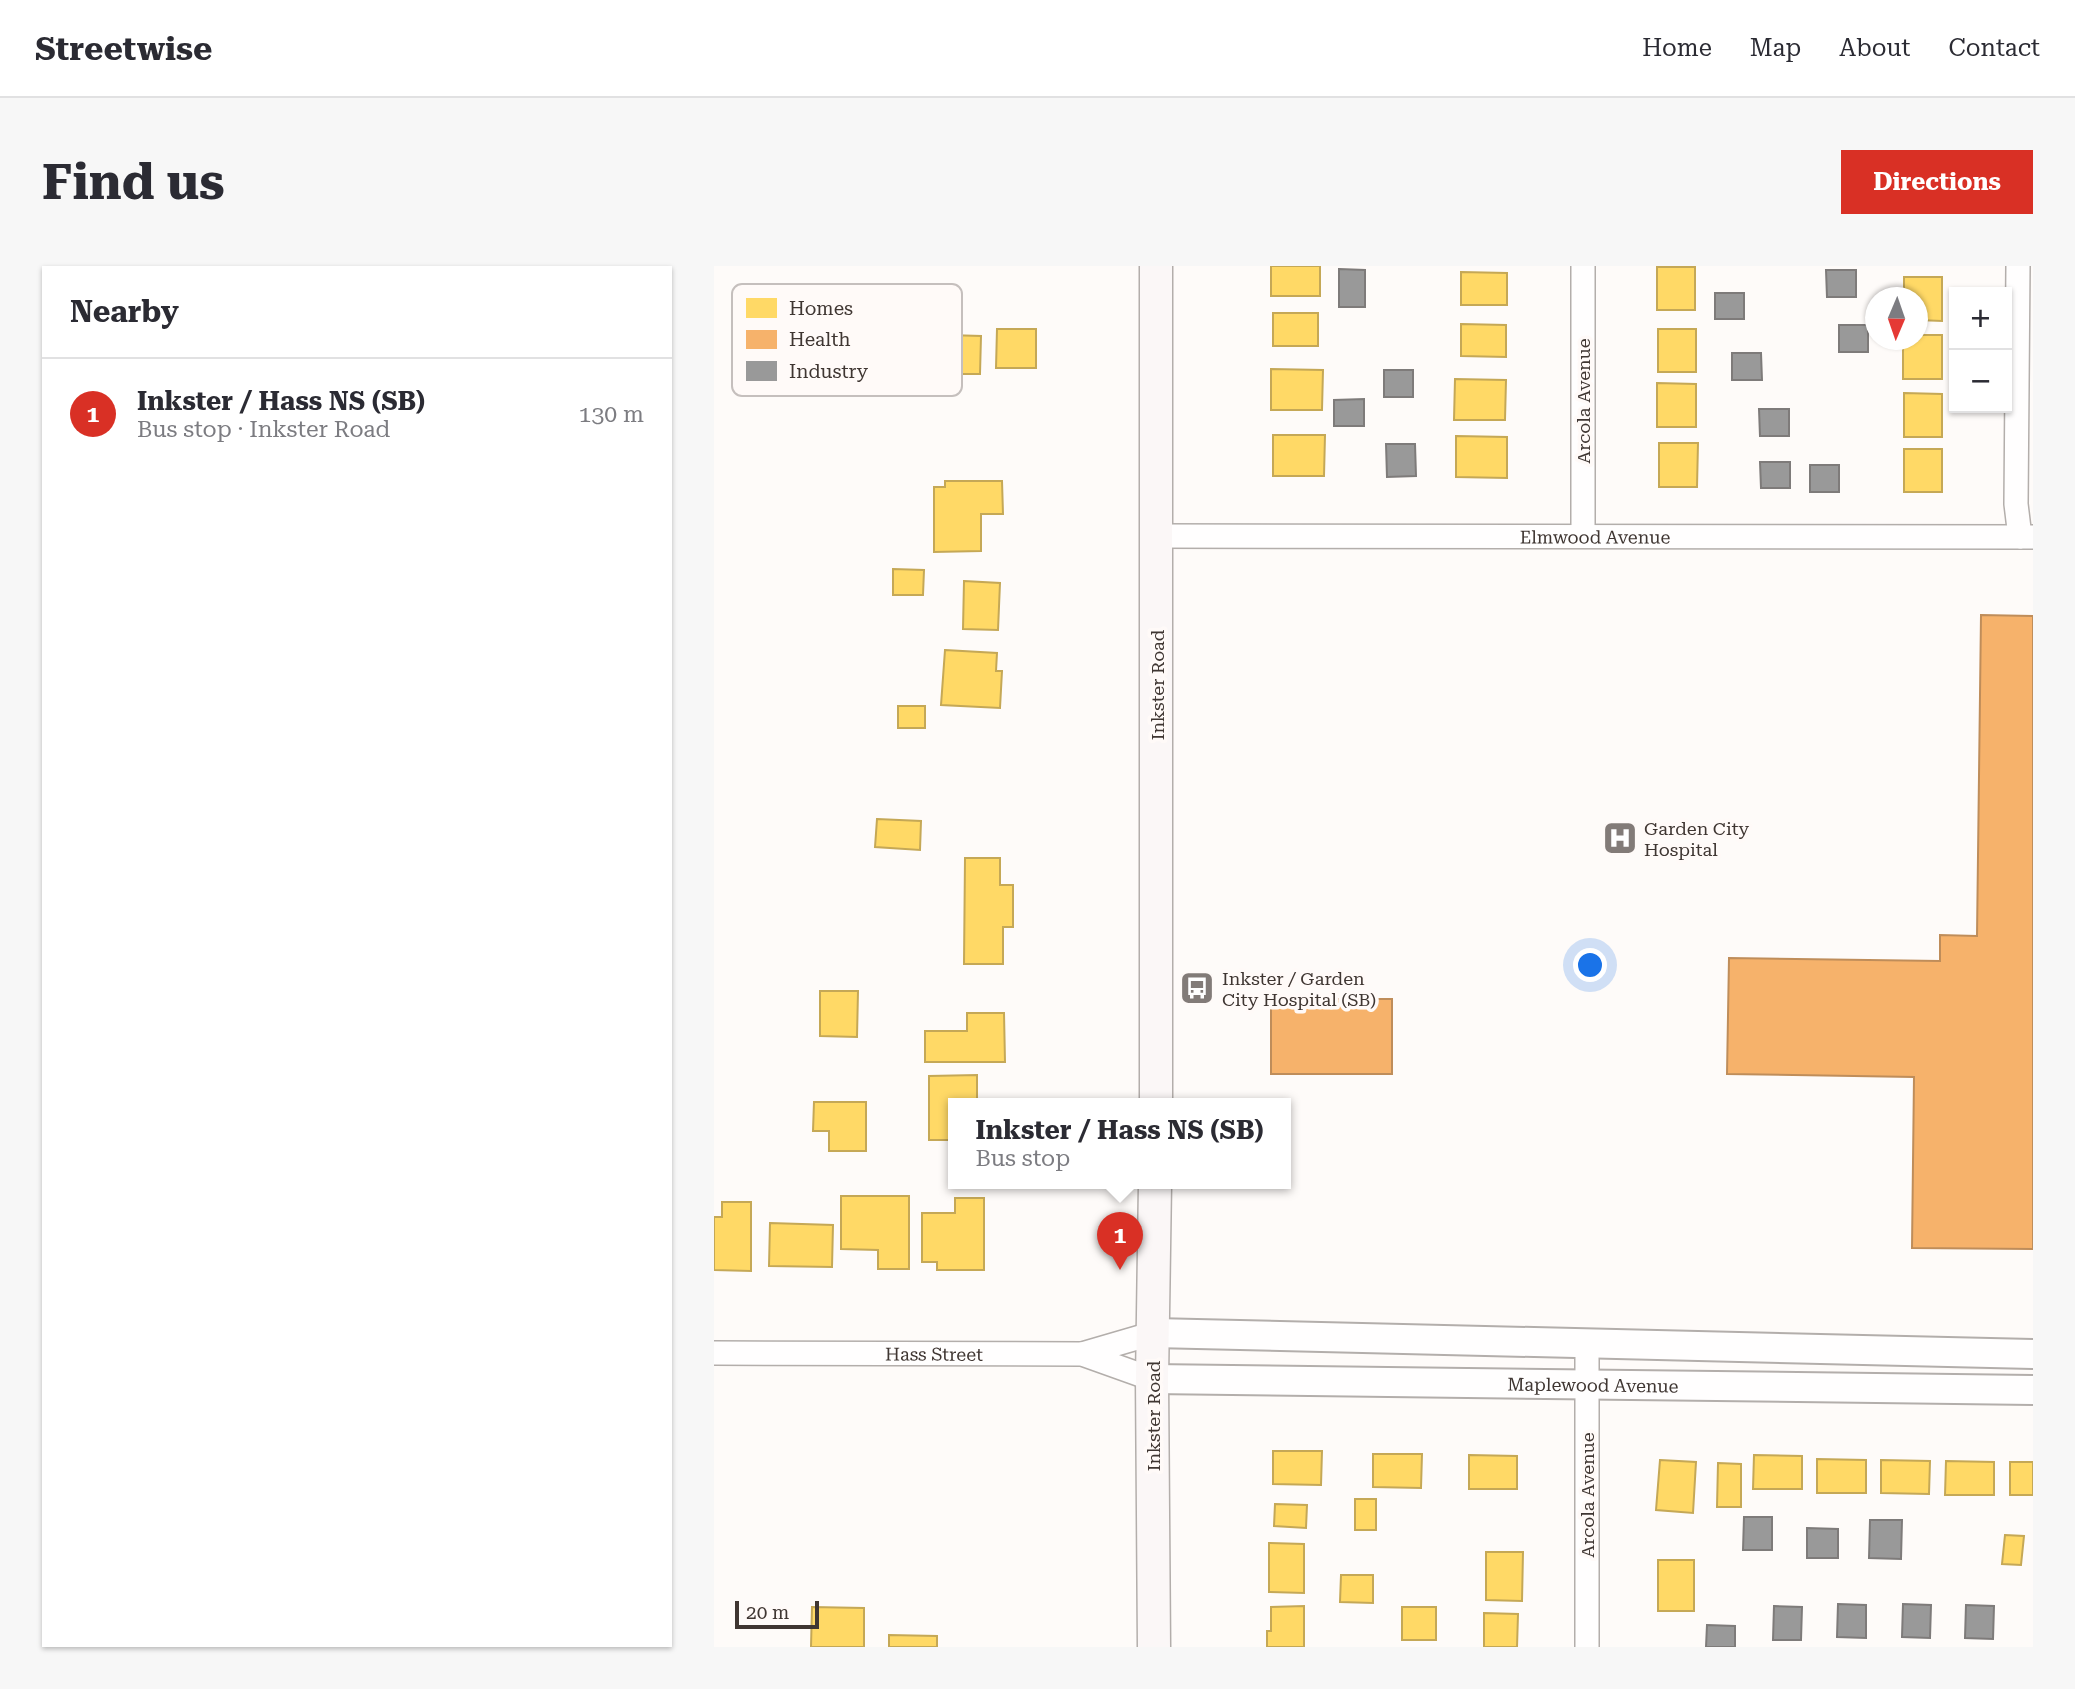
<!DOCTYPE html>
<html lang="en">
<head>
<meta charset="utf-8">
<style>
  :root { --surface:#fff; --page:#f7f7f7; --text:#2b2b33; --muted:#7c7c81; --line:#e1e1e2; --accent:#d93025 }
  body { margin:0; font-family:"Roboto Serif",serif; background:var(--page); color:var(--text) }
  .controls { position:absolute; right:21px; top:21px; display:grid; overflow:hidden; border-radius:0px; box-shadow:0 2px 5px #0004 }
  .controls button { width:63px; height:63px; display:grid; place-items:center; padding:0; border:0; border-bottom:2px solid var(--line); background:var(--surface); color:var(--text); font:35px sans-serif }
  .compass { position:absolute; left:1151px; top:21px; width:63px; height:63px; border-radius:50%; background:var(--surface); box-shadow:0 2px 5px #0004; rotate:182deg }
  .scale { position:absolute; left:21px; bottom:18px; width:84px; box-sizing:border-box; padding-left:7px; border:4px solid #3f3632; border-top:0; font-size:19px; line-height:24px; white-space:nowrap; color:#3f3632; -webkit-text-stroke:5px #fffaf8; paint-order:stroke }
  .you { position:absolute; left:877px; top:700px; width:24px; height:24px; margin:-18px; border:5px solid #fff; border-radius:50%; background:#1a73e8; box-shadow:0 0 0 10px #1a73e833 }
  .badge { display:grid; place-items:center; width:46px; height:46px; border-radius:50%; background:var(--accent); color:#fff; font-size:23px; font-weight:700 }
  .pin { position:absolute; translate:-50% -58px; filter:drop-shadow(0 2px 4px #0008) }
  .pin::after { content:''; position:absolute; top:37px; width:24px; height:21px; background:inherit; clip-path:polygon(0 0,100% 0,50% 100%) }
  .popup { position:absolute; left:234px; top:832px; width:343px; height:91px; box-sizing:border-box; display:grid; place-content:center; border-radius:0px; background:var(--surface); filter:drop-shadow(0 2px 5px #0005); font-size:23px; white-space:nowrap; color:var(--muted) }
  .popup b { font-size:26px; color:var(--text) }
  .popup::after { content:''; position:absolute; left:50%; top:100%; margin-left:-14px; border:14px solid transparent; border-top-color:var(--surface) }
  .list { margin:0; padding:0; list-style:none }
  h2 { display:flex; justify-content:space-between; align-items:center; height:91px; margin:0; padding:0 28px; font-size:30px }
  h2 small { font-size:23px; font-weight:400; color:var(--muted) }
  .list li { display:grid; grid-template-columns:46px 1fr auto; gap:21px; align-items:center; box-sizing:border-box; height:112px; padding:0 28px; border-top:2px solid var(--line) }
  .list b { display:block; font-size:26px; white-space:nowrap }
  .list p { margin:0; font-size:23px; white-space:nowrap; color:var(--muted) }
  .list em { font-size:23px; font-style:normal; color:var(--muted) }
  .map { position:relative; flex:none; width:1319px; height:1381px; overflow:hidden; border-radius:0px }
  header { display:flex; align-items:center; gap:42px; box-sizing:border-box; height:98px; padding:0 35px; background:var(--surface); border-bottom:2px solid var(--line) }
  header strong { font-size:33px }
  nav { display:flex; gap:38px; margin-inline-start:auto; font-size:24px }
  .intro { display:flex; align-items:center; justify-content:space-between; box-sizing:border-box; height:168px; padding:0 42px }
  h1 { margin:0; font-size:49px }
  .button { padding:18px 32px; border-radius:0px; background:var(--accent); color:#fff; font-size:24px; font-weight:700 }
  main { display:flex; gap:42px; padding:0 42px }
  aside { flex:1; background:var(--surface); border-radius:0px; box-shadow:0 2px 5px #0004 }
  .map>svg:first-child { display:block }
  .homes { fill:#ffd966; stroke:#c5a856; stroke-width:2 }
  .health { fill:#f6b26b; stroke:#bf8d5a; stroke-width:2 }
  .industry { fill:#999; stroke:#7e7b7a; stroke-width:2 }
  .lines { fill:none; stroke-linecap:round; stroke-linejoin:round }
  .minor-casing { stroke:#b3aeab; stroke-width:26 }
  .tertiary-casing { stroke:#b3aeab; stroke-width:32 }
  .secondary-casing { stroke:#b3aeab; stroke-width:35 }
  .minor { stroke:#fffefe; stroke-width:23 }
  .tertiary { stroke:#fffefe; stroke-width:28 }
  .secondary { stroke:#fbf7f7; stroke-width:32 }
  .labels { text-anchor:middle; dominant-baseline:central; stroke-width:7; stroke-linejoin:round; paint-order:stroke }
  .street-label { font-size:18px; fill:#3f3632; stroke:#fffaf8 }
  .poi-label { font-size:18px; fill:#3f3632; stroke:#fffaf8; text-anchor:start }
  .key { fill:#fffaf8; stroke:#c5bfbd; stroke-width:2 }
  .key-label { font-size:19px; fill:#3f3632 }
</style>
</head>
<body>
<header>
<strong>Streetwise</strong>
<nav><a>Home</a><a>Map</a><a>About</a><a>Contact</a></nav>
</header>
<div class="intro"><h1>Find us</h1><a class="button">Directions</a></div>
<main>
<aside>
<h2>Nearby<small></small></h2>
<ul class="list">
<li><span class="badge">1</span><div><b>Inkster / Hass NS (SB)</b><p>Bus stop · Inkster Road</p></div><em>130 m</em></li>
</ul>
</aside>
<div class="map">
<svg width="1319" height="1381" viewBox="0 0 1319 1381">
  <rect width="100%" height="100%" fill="#fefbf9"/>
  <path class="homes" d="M 557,0 L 606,0 L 606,30 L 557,30 Z
    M 943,1 L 981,1 L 981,44 L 943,44 Z
    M 747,6 L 793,7 L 793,39 L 747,39 Z
    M 1190,11 L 1228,11 L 1228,55 L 1204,54 L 1204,32 L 1190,32 Z
    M 559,47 L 604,47 L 604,80 L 559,80 Z
    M 747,58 L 792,59 L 792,91 L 747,90 Z
    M 283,63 L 322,63 L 322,102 L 282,102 Z
    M 944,63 L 982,63 L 982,106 L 944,106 Z
    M 234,69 L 267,70 L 266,108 L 233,108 Z
    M 1204,69 L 1228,69 L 1228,113 L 1189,113 L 1189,74 L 1204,74 Z
    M 557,103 L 609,104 L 608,144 L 557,144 Z
    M 741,113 L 792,114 L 791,154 L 740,154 Z
    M 943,117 L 982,118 L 982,161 L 943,161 Z
    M 1190,127 L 1228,128 L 1228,171 L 1190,171 Z
    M 559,169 L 611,169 L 610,210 L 559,210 Z
    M 742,170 L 793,171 L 793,212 L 742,211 Z
    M 945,177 L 984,177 L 983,221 L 945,221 Z
    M 1190,183 L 1228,183 L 1228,226 L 1190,226 Z
    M 231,215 L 288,215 L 289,248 L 267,248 L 267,285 L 220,286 L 220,221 L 231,221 Z
    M 179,303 L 210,304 L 209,329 L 179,329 Z
    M 250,315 L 286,317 L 284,364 L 249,363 Z
    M 231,384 L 283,387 L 282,405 L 288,405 L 286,442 L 227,439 Z
    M 184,440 L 211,440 L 211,462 L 184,462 Z
    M 163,553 L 207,555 L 206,584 L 161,581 Z
    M 251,592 L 286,592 L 286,619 L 299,619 L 299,661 L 289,661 L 289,698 L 250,698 Z
    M 106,725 L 144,725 L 143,771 L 106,770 Z
    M 253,747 L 290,747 L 291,796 L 211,796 L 211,765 L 253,765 Z
    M 263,809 L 263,838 L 240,838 L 240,874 L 215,874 L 215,810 Z
    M 100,836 L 152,836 L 152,885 L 115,885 L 115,865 L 99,865 Z
    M 127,930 L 195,930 L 195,1003 L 164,1003 L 164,984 L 127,983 Z
    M 241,932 L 270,932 L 270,1004 L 223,1004 L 223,996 L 208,996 L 208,947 L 241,947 Z
    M 8,936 L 37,936 L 37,1005 L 0,1004 L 0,951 L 8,951 Z
    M 56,957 L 119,959 L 118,1001 L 55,1000 Z
    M 559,1185 L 608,1185 L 607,1219 L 559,1218 Z
    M 659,1188 L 708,1188 L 707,1222 L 659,1221 Z
    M 755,1189 L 803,1190 L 803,1223 L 755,1223 Z
    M 1040,1189 L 1088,1190 L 1088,1223 L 1039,1223 Z
    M 1103,1193 L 1152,1194 L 1152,1227 L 1103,1227 Z
    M 946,1194 L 982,1196 L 979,1247 L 942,1244 Z
    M 1167,1194 L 1216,1195 L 1215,1228 L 1167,1227 Z
    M 1232,1195 L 1280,1196 L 1280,1229 L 1231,1229 Z
    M 1296,1196 L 1319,1196 L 1319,1229 L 1296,1229 Z
    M 1004,1197 L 1027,1198 L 1027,1241 L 1003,1241 Z
    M 641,1233 L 662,1233 L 662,1264 L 641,1264 Z
    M 561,1238 L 593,1239 L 592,1262 L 560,1260 Z
    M 1291,1269 L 1310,1270 L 1307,1299 L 1288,1298 Z
    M 555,1277 L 590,1278 L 590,1327 L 555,1326 Z
    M 772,1286 L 809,1286 L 808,1335 L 772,1334 Z
    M 944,1294 L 980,1294 L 980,1345 L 944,1345 Z
    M 627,1309 L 659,1309 L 659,1337 L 626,1336 Z
    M 590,1340 L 590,1381 L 553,1381 L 553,1365 L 557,1365 L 557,1341 Z
    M 98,1341 L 150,1342 L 150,1381 L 97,1381 Z
    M 688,1341 L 722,1341 L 722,1374 L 688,1374 Z
    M 770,1347 L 804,1348 L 803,1381 L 770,1381 Z
    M 175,1369 L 223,1370 L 223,1381 L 175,1381 Z"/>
  <path class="health" d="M 1267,349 L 1319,350 L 1319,983 L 1198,982 L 1200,811 L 1013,808 L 1015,692 L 1226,695 L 1226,669 L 1263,670 Z
    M 557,733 L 678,733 L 678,808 L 557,808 Z"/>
  <path class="industry" d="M 625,3 L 651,4 L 651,41 L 625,41 Z
    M 1112,4 L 1142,4 L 1142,31 L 1113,31 Z
    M 1001,27 L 1030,27 L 1030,53 L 1001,53 Z
    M 1125,59 L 1154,59 L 1154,86 L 1125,86 Z
    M 1018,87 L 1047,87 L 1048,114 L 1018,114 Z
    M 670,104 L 699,104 L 699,131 L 670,131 Z
    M 650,133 L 650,160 L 620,160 L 620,134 Z
    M 1045,143 L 1075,143 L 1075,170 L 1046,170 Z
    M 672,178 L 701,178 L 702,210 L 673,211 Z
    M 1046,196 L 1076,196 L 1076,222 L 1047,222 Z
    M 1096,199 L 1125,199 L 1125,226 L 1096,226 Z
    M 1030,1251 L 1058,1251 L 1058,1284 L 1029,1284 Z
    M 1156,1254 L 1188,1254 L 1187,1293 L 1155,1292 Z
    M 1093,1262 L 1124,1263 L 1124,1292 L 1093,1292 Z
    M 1124,1338 L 1152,1339 L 1152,1372 L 1123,1371 Z
    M 1189,1338 L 1217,1339 L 1216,1372 L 1188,1371 Z
    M 1252,1339 L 1280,1340 L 1279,1373 L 1251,1372 Z
    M 1060,1340 L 1088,1341 L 1087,1374 L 1059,1374 Z
    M 993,1359 L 1021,1360 L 1021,1381 L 992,1381 Z"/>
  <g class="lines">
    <g class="minor-casing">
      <g id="minor">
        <path d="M 869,0 L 869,270"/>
        <path d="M 1304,0 L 1302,238 L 1306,271"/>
        <path id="s1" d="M 442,270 L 1319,271"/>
        <path id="s2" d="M 0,1087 L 368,1088 L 438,1113"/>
        <path d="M 368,1088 L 440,1067"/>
        <path d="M 873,1381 L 873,1077"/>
      </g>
    </g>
    <g class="tertiary-casing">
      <g id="tertiary">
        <path d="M 440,1067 L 1319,1088"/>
        <path id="s3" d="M 438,1113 L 1319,1124"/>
      </g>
    </g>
    <g class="secondary-casing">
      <path id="secondary" d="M 442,838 L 442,0
        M 440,1381 L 438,1113 L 441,918"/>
    </g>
    <use href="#minor" class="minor"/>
    <use href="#tertiary" class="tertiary"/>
    <use href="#secondary" class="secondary"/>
  </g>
  <defs>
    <g id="hospital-square" transform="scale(1.75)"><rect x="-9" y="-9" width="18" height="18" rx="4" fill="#827b78" stroke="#fffaf8"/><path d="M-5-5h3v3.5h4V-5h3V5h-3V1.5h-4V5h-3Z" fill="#fff"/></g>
    <g id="bus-square" transform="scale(1.75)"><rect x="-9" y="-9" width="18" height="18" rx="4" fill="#827b78" stroke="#fffaf8"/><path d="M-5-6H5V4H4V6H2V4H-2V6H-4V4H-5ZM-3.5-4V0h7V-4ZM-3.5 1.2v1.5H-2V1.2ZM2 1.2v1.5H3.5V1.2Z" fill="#fff"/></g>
  </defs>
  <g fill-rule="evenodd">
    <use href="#hospital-square" x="906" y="572"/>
    <use href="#bus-square" x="483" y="722"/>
  </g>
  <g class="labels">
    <g class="street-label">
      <text transform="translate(869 135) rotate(-90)">Arcola Avenue</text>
      <text stroke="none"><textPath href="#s1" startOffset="439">Elmwood Avenue</textPath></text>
      <text transform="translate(443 419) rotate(-90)">Inkster Road</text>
      <text stroke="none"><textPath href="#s2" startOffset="220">Hass Street</textPath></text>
      <text stroke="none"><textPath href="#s3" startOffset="441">Maplewood Avenue</textPath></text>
      <text transform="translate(439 1150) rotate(-90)">Inkster Road</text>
      <text transform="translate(873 1229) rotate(-90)">Arcola Avenue</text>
    </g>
    <g class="poi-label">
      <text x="930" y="562">Garden City<tspan x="930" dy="21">Hospital</tspan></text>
      <text x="508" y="712">Inkster / Garden<tspan x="508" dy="21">City Hospital (SB)</tspan></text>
    </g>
  </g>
  <rect x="18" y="18" width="230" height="112" rx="10" class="key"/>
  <rect x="32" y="32" width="31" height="20" fill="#ffd966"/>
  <rect x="32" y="64" width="31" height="19" fill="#f6b26b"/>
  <rect x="32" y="95" width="31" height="20" fill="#999"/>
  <g class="key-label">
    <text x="75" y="49">Homes</text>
    <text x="75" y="80">Health</text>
    <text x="75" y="112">Industry</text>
  </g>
</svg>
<div class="controls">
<button>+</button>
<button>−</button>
</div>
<svg class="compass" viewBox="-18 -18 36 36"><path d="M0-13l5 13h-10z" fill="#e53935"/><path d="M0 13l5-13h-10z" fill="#7c7c81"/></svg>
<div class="scale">20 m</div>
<div class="you"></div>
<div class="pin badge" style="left:406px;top:1004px">1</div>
<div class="popup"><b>Inkster / Hass NS (SB)</b>Bus stop</div>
</div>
</main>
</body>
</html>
